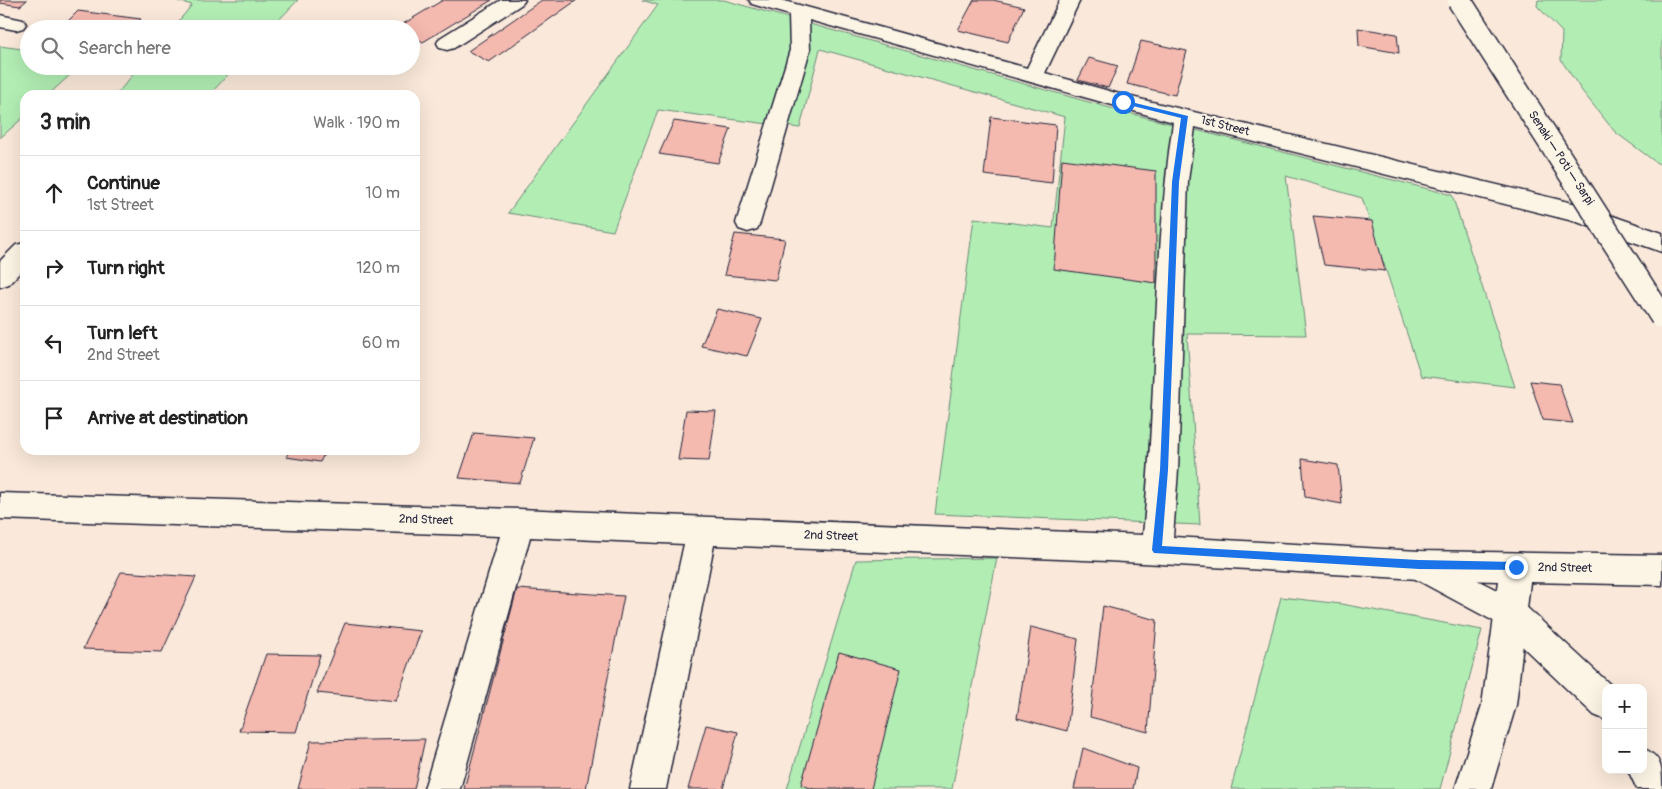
<!DOCTYPE html>
<html lang="en">
<head>
<meta charset="utf-8">
<style>
  :root { --surface:#fff; --page:#f2f2f2; --text:#222; --muted:#767676; --line:#e0e0e0 }
  body { margin:0; font-family:Pangolin,sans-serif; background:var(--page); color:var(--text) }
  .controls { position:absolute; right:15px; bottom:15px; display:grid; overflow:hidden; border-radius:10px; box-shadow:0 5px 20px #0002 }
  .controls button { width:45px; height:45px; display:grid; place-items:center; padding:0; border:0; border-bottom:1px solid var(--line); background:var(--surface); color:var(--text); font:25px sans-serif }
  .stop { position:absolute; width:15px; height:15px; margin:-11px; border:4px solid #1a73e8; border-radius:50%; background:#fff }
  .stop.end { background:#1a73e8; border-color:#fff; box-shadow:0 1px 5px #0008 }
  .list { margin:0; padding:0; list-style:none }
  h2 { display:flex; justify-content:space-between; align-items:center; height:65px; margin:0; padding:0 20px; font-size:21px }
  h2 small { font-size:16px; font-weight:400; color:var(--muted) }
  .list li { display:grid; grid-template-columns:32px 1fr auto; gap:15px; align-items:center; box-sizing:border-box; height:75px; padding:0 20px; border-top:1px solid var(--line) }
  .list b { display:block; font-size:19px; white-space:nowrap }
  .list p { margin:0; font-size:16px; white-space:nowrap; color:var(--muted) }
  .list em { font-size:16px; font-style:normal; color:var(--muted) }
  .icon { flex:none; width:28px; height:28px; fill:none; stroke:currentColor; stroke-width:2; stroke-linecap:round; stroke-linejoin:round }
  .map { position:relative; flex:none; width:1662px; height:789px; overflow:hidden }
  .search { position:absolute; background:var(--surface); box-shadow:0 5px 20px #0002; left:20px; top:20px; width:400px; height:55px; display:flex; align-items:center; gap:12px; box-sizing:border-box; padding:0 18px; border-radius:28px; color:var(--muted); font-size:19px }
  .panel { position:absolute; background:var(--surface); box-shadow:0 5px 20px #0002; left:20px; top:90px; width:400px; height:365px; border-radius:15px }
  .map>svg:first-child { display:block }
  .green { fill:#b2eeb4; stroke:#6a8878 }
  .building { fill:#f4b9af; stroke:#22223b }
  .lines { fill:none; stroke-linecap:round; stroke-linejoin:round }
  .minor-casing { stroke:#22223b; stroke-width:3 }
  .highway-casing { stroke:#22223b; stroke-width:3 }
  .minor { fill:#fcf5e5; fill-rule:evenodd }
  .highway { fill:#fcf5e5; fill-rule:evenodd }
  .highway-bridge-casing { stroke:#22223b; stroke-width:26; stroke-linecap:butt }
  .highway-bridge { stroke:#fcf5e5; stroke-width:23 }
  .route { fill:#1a73e8 }
  .labels { text-anchor:middle; dominant-baseline:central; stroke-width:4; stroke-linejoin:round; paint-order:stroke }
  .street-label { font-size:12px; fill:#22223b; stroke:#fcf5e5 }
</style>
</head>
<body>
<div class="map">
<svg width="1662" height="789" viewBox="0 0 1662 789">
  <rect width="100%" height="100%" fill="#fae9da"/>
  <filter id="ink" filterUnits="userSpaceOnUse"><feTurbulence type="fractalNoise" baseFrequency=".02" numOctaves="2"/><feDisplacementMap in="SourceGraphic" scale="10" xChannelSelector="R" yChannelSelector="G"/><feConvolveMatrix kernelMatrix="1 2 1 2 8 2 1 2 1" color-interpolation-filters="sRGB"/></filter>
  <g filter="url(#ink)">
    <path class="green" d="M 174,0 L 298,0 L 270,29 L 172,29 L 192,5 Z
      M 642,0 L 724,0 L 1121,111 L 1452,195 L 1515,387 L 1421,376 L 1362,198 L 1286,176 L 1306,335 L 1187,334 L 1200,525 L 935,514 L 974,218 L 1053,228 L 1065,117 L 820,49 L 800,128 L 658,110 L 613,231 L 508,213 L 658,5 Z
      M 1538,0 L 1662,0 L 1662,164 L 1657,163 L 1615,132 L 1582,91 L 1561,60 L 1562,32 L 1537,6 Z
      M 0,46 L 29,50 L 29,66 L 80,66 L 48,95 L 25,95 L 25,116 L 0,138 Z
      M 140,66 L 236,66 L 211,93 L 218,95 L 116,95 Z
      M 997,558 L 952,789 L 787,789 L 856,560 Z
      M 1281,597 L 1341,604 L 1482,630 L 1440,789 L 1231,789 Z"/>
    <path class="building" d="M 0,0 L 27,0 L 20,6 L 0,3 Z
      M 443,0 L 492,0 L 423,42 L 411,35 L 411,29 L 398,27 Z
      M 542,0 L 577,0 L 489,62 L 468,51 Z
      M 974,0 L 993,0 L 1024,7 L 1008,42 L 958,30 Z
      M 78,11 L 141,19 L 132,29 L 60,29 Z
      M 1358,28 L 1397,34 L 1399,53 L 1359,46 Z
      M 1141,41 L 1187,51 L 1175,95 L 1127,84 Z
      M 1089,58 L 1118,66 L 1108,88 L 1078,80 Z
      M 991,117 L 1056,125 L 1052,183 L 984,175 Z
      M 674,121 L 731,129 L 718,163 L 659,154 Z
      M 1062,159 L 1156,171 L 1156,283 L 1054,269 Z
      M 1313,216 L 1372,221 L 1385,271 L 1324,265 Z
      M 735,234 L 785,239 L 776,280 L 724,275 Z
      M 717,309 L 762,319 L 747,356 L 701,346 Z
      M 1530,381 L 1559,384 L 1573,423 L 1543,420 Z
      M 686,410 L 716,411 L 709,461 L 678,460 Z
      M 474,433 L 534,438 L 520,483 L 459,478 Z
      M 290,450 L 326,450 L 320,462 L 286,457 Z
      M 1302,459 L 1338,465 L 1342,504 L 1305,497 Z
      M 121,572 L 196,577 L 162,652 L 83,649 Z
      M 517,589 L 624,596 L 586,789 L 464,789 Z
      M 1103,606 L 1157,620 L 1148,732 L 1090,717 Z
      M 345,623 L 421,631 L 396,701 L 317,693 Z
      M 1031,627 L 1078,639 L 1067,731 L 1017,718 Z
      M 839,652 L 901,669 L 871,789 L 814,789 L 801,785 Z
      M 266,654 L 320,655 L 296,732 L 239,731 Z
      M 706,725 L 738,732 L 723,789 L 688,789 Z
      M 425,739 L 414,789 L 298,789 L 311,741 Z
      M 1083,748 L 1137,768 L 1133,789 L 1074,789 Z"/>
    <g class="lines">
      <g class="minor-casing">
        <path id="minor" d="M 501,0 L 525,0 L 522,4 L 454,48 L 447,50 L 440,48 L 437,43 L 440,38 Z
          M 749,0 L 781,0 L 1027,68 L 1060,0 L 1080,0 L 1045,73 L 1123,95 L 1581,205 L 1662,233 L 1662,252 L 1577,222 L 1195,127 L 1188,181 L 1178,470 L 1173,537 L 1419,551 L 1662,555 L 1662,585 L 1530,582 L 1516,705 L 1491,789 L 1455,789 L 1482,705 L 1499,581 L 1419,579 L 1108,561 L 714,545 L 666,789 L 630,789 L 684,544 L 530,537 L 460,789 L 424,789 L 500,536 L 0,519 L 0,493 L 519,509 L 1143,535 C 1157,397 1153,258 1173,122 L 809,20 L 810,50 L 760,223 L 757,229 L 748,232 L 739,229 L 736,223 L 790,50 L 789,15 L 752,4 Z
          M 0,15 L 23,20 L 26,24 L 23,28 L 16,30 L 0,27 Z
          M 25,243 L 25,267 L 9,284 L 0,287 L 0,261 L 16,245 Z"/>
      </g>
      <g class="highway-casing">
        <path id="highway" d="M 1419,551 L 1521,602 L 1614,688 L 1606,688 L 1606,720 L 1594,715 L 1499,624 L 1408,575 L 1404,565 L 1408,555 Z
          M 1643,748 C 1662,757 1662,767 1662,789 L 1637,789 L 1628,770 L 1643,770 Z"/>
      </g>
      <use href="#minor" class="minor"/>
      <use href="#highway" class="highway"/>
      <g class="highway-bridge-casing">
        <path id="highway-bridge" d="M 1459,0 L 1662,317"/>
      </g>
      <use href="#highway-bridge" class="highway-bridge"/>
    </g>
  </g>
  <path class="route" d="M 1123,100 L 1188,116 L 1179,182 L 1168,470 L 1162,546 L 1419,560 L 1516,562 L 1521,567 L 1519,570 L 1419,569 L 1154,553 L 1152,550 L 1160,470 L 1172,182 L 1181,118 L 1121,103 L 1120,102 Z"/>
  <g class="labels">
    <g class="street-label">
      <text transform="translate(1225 126) rotate(14)">1st Street</text>
      <text transform="translate(1561 158) rotate(57)">Senaki — Poti — Sarpi</text>
      <text transform="translate(426 520) rotate(2)">2nd Street</text>
      <text transform="translate(831 536) rotate(2)">2nd Street</text>
      <text transform="translate(1565 568) rotate(1)">2nd Street</text>
    </g>
  </g>
</svg>
<div class="controls">
<button>+</button>
<button>−</button>
</div>
<div class="stop" style="left:1123px;top:102px"></div>
<div class="stop end" style="left:1516px;top:567px"></div>
<div class="search"><svg class="icon" aria-label="search" viewBox="0 0 24 24"><circle cx="10" cy="10" r="6"/><path d="M15 15l6 6"/></svg>Search here</div>
<section class="panel">
<h2>3 min<small>Walk · 190 m</small></h2>
<ul class="list">
<li><svg class="icon" aria-label="ahead" viewBox="0 0 24 24"><path d="M12 20V5M6 11l6-6 6 6"/></svg><div><b>Continue</b><p>1st Street</p></div><em>10 m</em></li>
<li><svg class="icon" aria-label="right" viewBox="0 0 24 24"><path d="M7 20v-9h11M14 6l5 5-5 5"/></svg><div><b>Turn right</b></div><em>120 m</em></li>
<li><svg class="icon" aria-label="left" viewBox="0 0 24 24"><path d="M17 20v-9H6M10 6l-5 5 5 5"/></svg><div><b>Turn left</b><p>2nd Street</p></div><em>60 m</em></li>
<li><svg class="icon" aria-label="arrive" viewBox="0 0 24 24"><path d="M6 21V4h12l-3 4 3 4H6"/></svg><div><b>Arrive at destination</b></div></li>
</ul>
</section>
</div>
</body>
</html>
